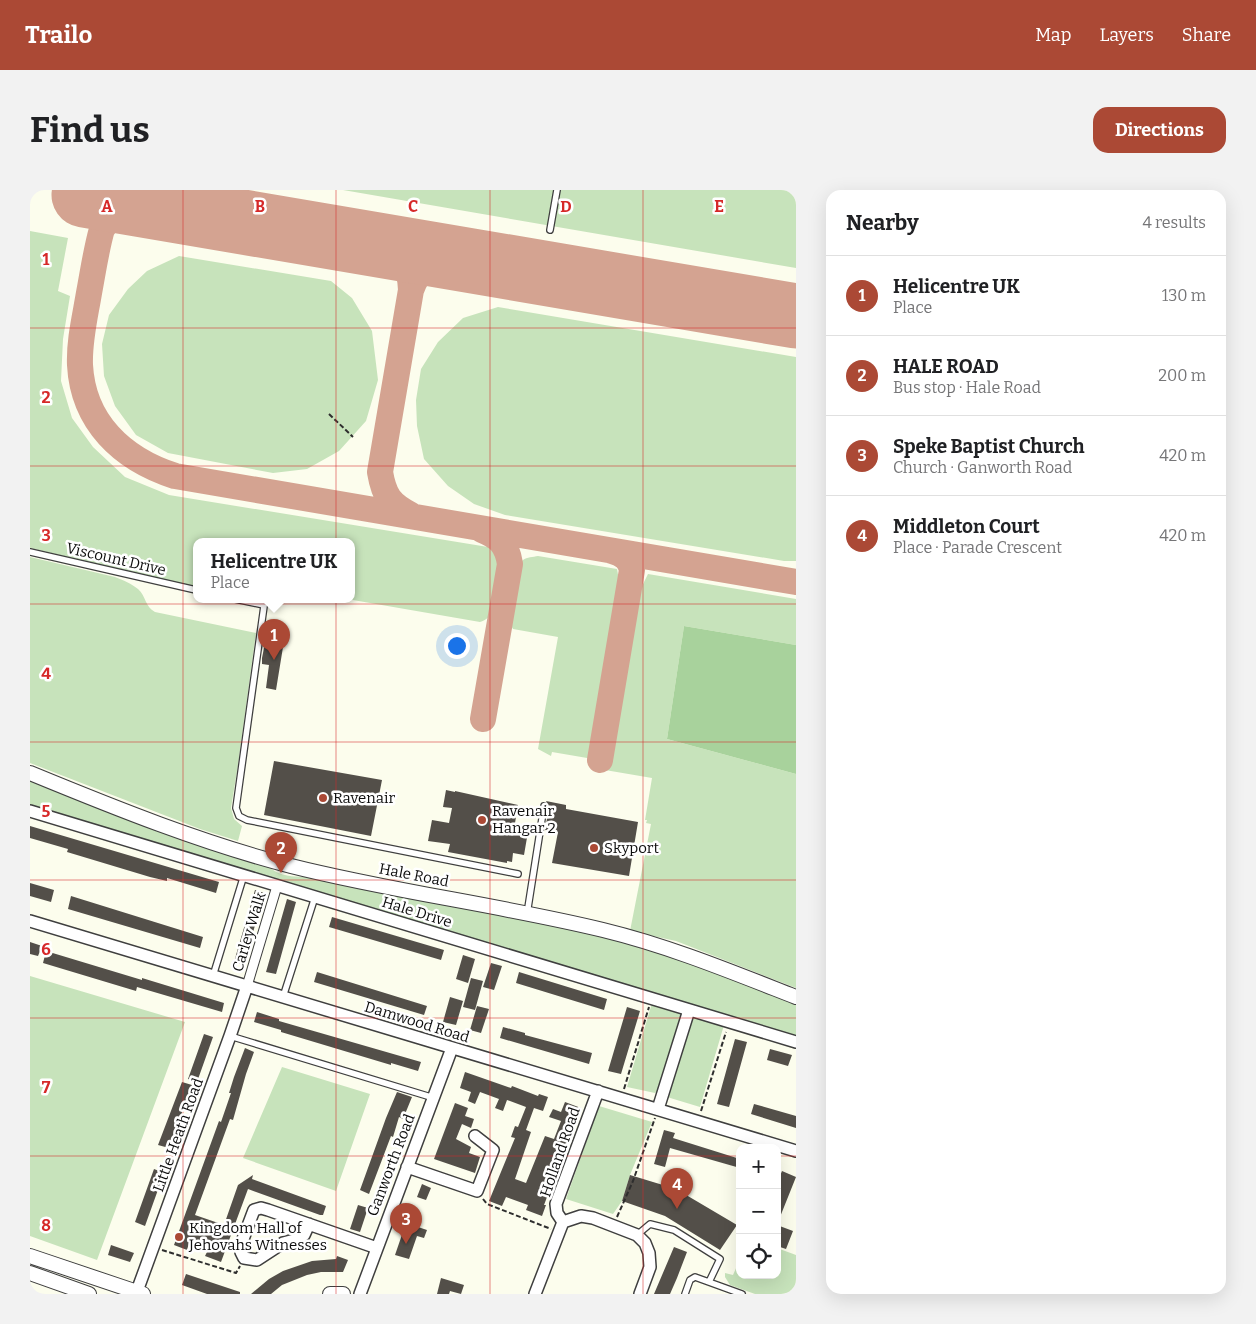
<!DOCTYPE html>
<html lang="en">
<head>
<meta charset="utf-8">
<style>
  :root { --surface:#fff; --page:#f2f2f2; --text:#202124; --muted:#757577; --line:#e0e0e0; --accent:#ab4935 }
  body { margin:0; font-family:Bitter,serif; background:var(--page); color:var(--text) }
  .controls { position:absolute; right:15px; bottom:15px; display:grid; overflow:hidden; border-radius:10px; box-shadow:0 5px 20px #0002 }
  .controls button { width:45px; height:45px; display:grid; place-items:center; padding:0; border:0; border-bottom:1px solid var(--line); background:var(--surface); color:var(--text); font:25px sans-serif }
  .you { position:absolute; left:426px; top:455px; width:18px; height:18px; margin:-12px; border:4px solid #fff; border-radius:50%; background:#1a73e8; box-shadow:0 0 0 8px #1a73e833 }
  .badge { display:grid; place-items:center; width:32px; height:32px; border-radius:50%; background:var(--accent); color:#fff; font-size:16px; font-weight:700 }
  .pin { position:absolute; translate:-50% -41px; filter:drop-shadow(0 1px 2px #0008) }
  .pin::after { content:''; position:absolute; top:26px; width:18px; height:15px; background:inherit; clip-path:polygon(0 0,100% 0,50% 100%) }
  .popup { position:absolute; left:163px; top:348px; width:162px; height:65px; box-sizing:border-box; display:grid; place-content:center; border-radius:10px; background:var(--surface); filter:drop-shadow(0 1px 4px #0005); font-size:16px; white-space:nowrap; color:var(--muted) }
  .popup b { font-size:19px; color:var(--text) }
  .popup::after { content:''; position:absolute; left:50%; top:100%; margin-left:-10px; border:10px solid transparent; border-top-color:var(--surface) }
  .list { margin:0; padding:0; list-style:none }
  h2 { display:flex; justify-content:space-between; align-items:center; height:65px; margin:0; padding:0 20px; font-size:21px }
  h2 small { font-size:16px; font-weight:400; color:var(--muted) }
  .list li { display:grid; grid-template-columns:32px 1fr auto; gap:15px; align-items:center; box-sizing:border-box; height:80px; padding:0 20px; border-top:1px solid var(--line) }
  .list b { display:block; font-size:19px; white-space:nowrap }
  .list p { margin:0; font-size:16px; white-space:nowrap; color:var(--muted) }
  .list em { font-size:16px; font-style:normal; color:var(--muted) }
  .icon { flex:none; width:28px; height:28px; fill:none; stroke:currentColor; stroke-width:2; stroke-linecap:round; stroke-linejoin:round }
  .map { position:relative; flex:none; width:766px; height:1104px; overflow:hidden; border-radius:15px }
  header { display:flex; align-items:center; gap:30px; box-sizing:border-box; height:70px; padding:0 25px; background:var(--accent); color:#fff }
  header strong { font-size:24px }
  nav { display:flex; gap:28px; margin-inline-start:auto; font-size:18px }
  .intro { display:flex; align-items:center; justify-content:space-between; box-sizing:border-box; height:120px; padding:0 30px }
  h1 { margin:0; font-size:35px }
  .button { padding:12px 22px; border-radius:15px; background:var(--accent); color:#fff; font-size:18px; font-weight:700 }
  main { display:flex; gap:30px; padding:0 30px }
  aside { flex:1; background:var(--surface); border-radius:15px; box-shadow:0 5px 20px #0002 }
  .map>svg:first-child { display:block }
  .green { fill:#c7e3bb }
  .forest { fill:#a8d29c }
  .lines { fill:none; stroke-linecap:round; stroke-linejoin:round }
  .taxiway { stroke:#d4a391; stroke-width:26 }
  .runway { stroke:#d4a391; stroke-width:65 }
  .building { fill:#534f49 }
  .service-casing { stroke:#3f3f3f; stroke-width:8 }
  .pedestrian-casing { stroke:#3f3f3f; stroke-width:11 }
  .minor-casing { stroke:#3f3f3f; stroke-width:14 }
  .tertiary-casing { stroke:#3f3f3f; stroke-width:16 }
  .path { stroke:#2e2e2e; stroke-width:2; stroke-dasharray:5 2.5; stroke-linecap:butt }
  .service { stroke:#fff; stroke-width:5.5 }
  .pedestrian { stroke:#fff; stroke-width:9 }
  .minor { stroke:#fff; stroke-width:11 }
  .tertiary { stroke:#fff; stroke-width:14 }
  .grid { fill:none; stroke:#d62828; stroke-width:1; stroke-opacity:0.55 }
  .poi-dot { fill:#ab4935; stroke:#fff; stroke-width:2 }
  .labels { text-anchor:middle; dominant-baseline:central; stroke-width:5; stroke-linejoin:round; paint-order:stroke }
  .street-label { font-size:15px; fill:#0c0c0c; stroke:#fff }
  .poi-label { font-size:15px; fill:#0c0c0c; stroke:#fff; text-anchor:start }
  .grid-label { font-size:16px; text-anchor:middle; font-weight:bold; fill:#d62828; stroke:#fff; stroke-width:5; stroke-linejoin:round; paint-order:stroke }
</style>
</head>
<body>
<header>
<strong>Trailo</strong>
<nav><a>Map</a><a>Layers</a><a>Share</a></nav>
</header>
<div class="intro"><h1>Find us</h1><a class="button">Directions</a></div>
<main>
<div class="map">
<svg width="766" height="1104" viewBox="0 0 766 1104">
  <rect width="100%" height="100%" fill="#fcfded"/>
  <path class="green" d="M 313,0 L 766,0 L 766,78 Z
    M 0,41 L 38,48 L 28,101 L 40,106 L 33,149 L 31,191 L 42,228 L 63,257 L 95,287 L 139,305 L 458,357 C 463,361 468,365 470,372 C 473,382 468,410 464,420 C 461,426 456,430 450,432 L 317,409 L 322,409 L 322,351 L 166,351 L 166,397 L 0,358 Z
    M 149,66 L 301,91 L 322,108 L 342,141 L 348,190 L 336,231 L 309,261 L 277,279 L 243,283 L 138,263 L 106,245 L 85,216 L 74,186 L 72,154 L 79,125 L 98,99 L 117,81 Z
    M 468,117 L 766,167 L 766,371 L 754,371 L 475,325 L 444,314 L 418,296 L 394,269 L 387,236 L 386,210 L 391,179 L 408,152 L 433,128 Z
    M 508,366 L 587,379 L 590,396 L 588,418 L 563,569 L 522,562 L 521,566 L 508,559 L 528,447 L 483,439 C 475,428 482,378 493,370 C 497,367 503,367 508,366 Z
    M 0,367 L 85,387 C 93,390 102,394 108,399 C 116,406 115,417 125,422 L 226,443 L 208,575 L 201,618 L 204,629 L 212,636 L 208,651 L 170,639 L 0,573 Z
    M 618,384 L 766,409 L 766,455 L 654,436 L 637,549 L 766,584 L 766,798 L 646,751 L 600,741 L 621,634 L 616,633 L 617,630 L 615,630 L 622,588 L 575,580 L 602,428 L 611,398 Z
    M 0,588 L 237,675 C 251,689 269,687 288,686 L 574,744 L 630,760 L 766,811 L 766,846 L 0,616 Z
    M 0,786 L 155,832 L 67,1070 L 0,1046 Z
    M 622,813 L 648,821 L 652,826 L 629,900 L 625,903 L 597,897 Z
    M 667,826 L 694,835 L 670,917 L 637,907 L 660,828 Z
    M 252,877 L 340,904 L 306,1001 L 213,968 Z
    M 569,916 L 622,932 L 600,985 L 592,1011 L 583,1024 L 536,1009 Z
    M 747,1058 L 766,1065 L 766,1104 L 725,1104 L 700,1095 L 695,1087 L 695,1083 L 703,1085 L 710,1069 L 710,1085 L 747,1085 Z"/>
  <path class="forest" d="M 654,436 L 766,455 L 766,584 L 637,549 Z"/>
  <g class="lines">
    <path class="taxiway" d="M 126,18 C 99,15 88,16 72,39 C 66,60 63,82 59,103 C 55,127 49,151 50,175 C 53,232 92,269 145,286 L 766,392
      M 349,55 C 373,61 380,76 381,100
      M 381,325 C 360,314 354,306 350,282 L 381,100 C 391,74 402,69 429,69
      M 452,340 C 469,347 477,354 480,374 L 453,529
      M 570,570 L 602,380 C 600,369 593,364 582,361"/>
    <path class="runway" d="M 54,5 L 766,126"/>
  </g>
  <path class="building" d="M 236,448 L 254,451 L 246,500 L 236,498 L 239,475 L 232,474 L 232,468 Z
    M 244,571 L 352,590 L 341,646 L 234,625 Z
    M 416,600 L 425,602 L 425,601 L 488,615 L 485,633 L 499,636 L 494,665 L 483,663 L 482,672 L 477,671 L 477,673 L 418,662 L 420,654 L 398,651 L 402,630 L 419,633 L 422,618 L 413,617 Z
    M 516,611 L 536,615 L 536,619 L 608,632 L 599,686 L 522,673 L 528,642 L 515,640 L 519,617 Z
    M 0,636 L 189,692 L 186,703 L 137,688 L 137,691 L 120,687 L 37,662 L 38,659 L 0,648 Z
    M 0,693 L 24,700 L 21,712 L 0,706 Z
    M 225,700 L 234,703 L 214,775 L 204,772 Z
    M 41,706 L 173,747 L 170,758 L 38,719 Z
    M 257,709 L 266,712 L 246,784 L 236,782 Z
    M 302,727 L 414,760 L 411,770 L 299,737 Z
    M 0,752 L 12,756 L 8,766 L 0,764 Z
    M 16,761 L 112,790 L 112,788 L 194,813 L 192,822 L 107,797 L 106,801 L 13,773 Z
    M 433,765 L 445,769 L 438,793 L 426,789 Z
    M 461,773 L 472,776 L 464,800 L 453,797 Z
    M 287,782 L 397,816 L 394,825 L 284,792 Z
    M 489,782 L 577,809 L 574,820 L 486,793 Z
    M 441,788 L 453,791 L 445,820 L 433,817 Z
    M 420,807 L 433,811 L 426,835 L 413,832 Z
    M 447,816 L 459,819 L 451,843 L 440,840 Z
    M 597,817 L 610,821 L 591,884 L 578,881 Z
    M 227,822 L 249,829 L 249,831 L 391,872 L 388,881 L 361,873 L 361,875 L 251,842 L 251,840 L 224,832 Z
    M 473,837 L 495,843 L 495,845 L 562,863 L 559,874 L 470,848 Z
    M 174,844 L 183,847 L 167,892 L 158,889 Z
    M 705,849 L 717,852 L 699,917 L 687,914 Z
    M 215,858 L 224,862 L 216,884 L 203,930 L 200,929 L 165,1025 L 194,1035 L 208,995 L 223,985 L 222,989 L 296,1016 L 293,1025 L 290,1025 L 218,999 L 191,1072 L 175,1066 L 178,1060 L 159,1053 L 157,1060 L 144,1055 L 189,931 L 191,932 L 201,903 L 199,903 L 204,887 Z
    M 740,859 L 762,865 L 758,876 L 737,870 Z
    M 435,882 L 481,898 L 482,896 L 508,906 L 509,904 L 518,907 L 513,921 L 504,918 L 496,940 L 501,942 L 485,989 L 496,993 L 515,946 L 524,949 L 531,931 L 519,927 L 523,919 L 531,922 L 535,912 L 551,918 L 514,1015 L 516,1015 L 512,1026 L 496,1020 L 498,1015 L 476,1007 L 472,1016 L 459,1011 L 485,948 L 481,947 L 485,936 L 488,937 L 496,917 L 477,910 L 473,921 L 465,918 L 469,909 L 450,902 L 445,914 L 438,911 L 441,902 L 430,898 Z
    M 152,892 L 162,895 L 139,958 L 128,955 Z
    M 367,902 L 382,907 L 373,929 L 369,927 L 363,947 L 361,946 L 339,1004 L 330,1000 L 356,928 Z
    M 425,913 L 438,918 L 435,926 L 444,929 L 441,938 L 432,934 L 426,949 L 441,957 L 439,963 L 450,967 L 445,983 L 404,969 Z
    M 724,914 L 766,926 L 766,938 L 721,924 Z
    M 634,940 L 645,943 L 643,948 L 710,969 L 710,978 L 640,958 L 635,977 L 624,974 Z
    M 124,979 L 134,983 L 115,1036 L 105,1032 Z
    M 752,981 L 766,987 L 748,1032 L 747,993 Z
    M 600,985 L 646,999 L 707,1035 L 690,1060 L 635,1026 L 592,1011 Z
    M 392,994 L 401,998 L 396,1010 L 387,1007 Z
    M 328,1015 L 338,1018 L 330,1042 L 320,1039 Z
    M 376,1033 L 397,1040 L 394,1048 L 387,1046 L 379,1069 L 365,1065 Z
    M 747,1035 L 763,1041 L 756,1059 L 747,1056 Z
    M 81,1055 L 104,1063 L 100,1072 L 78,1065 Z
    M 644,1057 L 657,1062 L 647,1088 L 640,1104 L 624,1104 Z
    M 307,1066 L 318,1070 L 313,1082 L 291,1082 L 277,1085 L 252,1095 L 241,1104 L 221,1104 L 239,1089 L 253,1081 L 282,1071 L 306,1069 Z
    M 156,1084 L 210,1102 L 210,1104 L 177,1104 L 152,1095 Z
    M 411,1088 L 434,1095 L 431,1104 L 420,1101 L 419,1104 L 407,1104 Z"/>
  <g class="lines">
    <g class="service-casing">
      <path id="service" d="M 520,40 L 527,0
        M 0,362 L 166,400
        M 205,409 L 234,415
        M 235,409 L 206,618 L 209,626 L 217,630 L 488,684
        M 497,724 L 514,616
        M 183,786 L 214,685
        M 253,807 L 285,707
        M 200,846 L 404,908
        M 607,1045 L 620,1034 L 644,1040 L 690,1069 L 679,1092
        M 655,1104 L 660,1090 L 665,1087 L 712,1104"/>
    </g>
    <g class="pedestrian-casing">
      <path id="pedestrian" d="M 217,796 L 247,696"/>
    </g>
    <g class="minor-casing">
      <path id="minor" d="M 0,621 L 766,852
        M 0,731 L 766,961
        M 628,919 L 659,820
        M 377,977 L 447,1001 L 463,960 L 445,946
        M 533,1032 L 527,1023 L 526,1014 L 568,901
        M 279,1034 L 274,1045 L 268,1049 L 253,1053 L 227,1070 L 214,1068 L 211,1062 L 210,1057 L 224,1020 L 231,1018 L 238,1020 L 347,1058
        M 106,1104 L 200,846 L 217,796
        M 330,1104 L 422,858
        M 505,1104 L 533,1032 L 551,1026 L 563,1028 L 607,1045 L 615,1053 L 619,1063 L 620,1077 L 610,1104"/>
    </g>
    <g class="tertiary-casing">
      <path id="tertiary" d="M 0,583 C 85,618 172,653 261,676 C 364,702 470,715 573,740 C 639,756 702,782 766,807
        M 0,1066 L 113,1104
        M 0,1083 L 59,1104
        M 300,1104 L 313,1104"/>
    </g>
    <path class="path" d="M 299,224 L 323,247
      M 594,899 L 619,817
      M 671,921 L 696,842
      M 453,1009 L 457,1014 L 521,1039
      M 587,1027 L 603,991 L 625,928
      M 132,1060 L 206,1083 L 210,1076"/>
    <use href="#service" class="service"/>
    <use href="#pedestrian" class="pedestrian"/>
    <use href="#minor" class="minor"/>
    <use href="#tertiary" class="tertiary"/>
  </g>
  <path class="grid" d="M 153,0 L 153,1104M 306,0 L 306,1104M 460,0 L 460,1104M 613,0 L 613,1104M 0,138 L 766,138M 0,276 L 766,276M 0,414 L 766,414M 0,552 L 766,552M 0,690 L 766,690M 0,828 L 766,828M 0,966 L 710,966M 747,966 L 766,966"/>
  <g class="poi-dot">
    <circle cx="293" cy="608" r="5"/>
    <circle cx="452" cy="630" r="5"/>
    <circle cx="564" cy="658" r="5"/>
    <circle cx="149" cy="1047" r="5"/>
  </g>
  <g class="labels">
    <g class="street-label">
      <text transform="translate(86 369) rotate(13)">Viscount Drive</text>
      <text transform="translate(384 685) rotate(11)">Hale Road</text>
      <text transform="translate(387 722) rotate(17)">Hale Drive</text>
      <text transform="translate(219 742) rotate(-73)">Carley Walk</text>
      <text transform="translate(387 832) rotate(17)">Damwood Road</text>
      <text transform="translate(148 945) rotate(-70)">Little Heath Road</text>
      <text transform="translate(530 962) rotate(-71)">Holland Road</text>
      <text transform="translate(361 975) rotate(-69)">Ganworth Road</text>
    </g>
    <g class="poi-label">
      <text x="303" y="608">Ravenair</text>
      <text x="462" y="621">Ravenair<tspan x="462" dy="17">Hangar 2</tspan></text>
      <text x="574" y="658">Skyport</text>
      <text x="159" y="1038">Kingdom Hall of<tspan x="159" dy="17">Jehovahs Witnesses</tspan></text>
    </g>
  </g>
  <g class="grid-label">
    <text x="77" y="22">A</text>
    <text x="230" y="22">B</text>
    <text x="383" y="22">C</text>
    <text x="536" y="22">D</text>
    <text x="689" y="22">E</text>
    <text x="16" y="75">1</text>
    <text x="16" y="213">2</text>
    <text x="16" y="351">3</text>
    <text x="16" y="489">4</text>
    <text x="16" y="627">5</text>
    <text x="16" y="765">6</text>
    <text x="16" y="903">7</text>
    <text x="16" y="1041">8</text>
  </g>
</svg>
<div class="controls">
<button>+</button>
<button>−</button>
<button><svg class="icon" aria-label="locate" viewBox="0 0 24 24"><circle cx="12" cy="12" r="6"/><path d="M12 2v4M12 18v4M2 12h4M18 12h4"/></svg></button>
</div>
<div class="you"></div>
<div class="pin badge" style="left:244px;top:470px">1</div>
<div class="popup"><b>Helicentre UK</b>Place</div>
<div class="pin badge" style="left:251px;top:683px">2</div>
<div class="pin badge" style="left:376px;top:1054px">3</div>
<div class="pin badge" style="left:647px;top:1019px">4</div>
</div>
<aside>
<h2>Nearby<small>4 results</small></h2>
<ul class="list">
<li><span class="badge">1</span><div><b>Helicentre UK</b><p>Place</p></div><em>130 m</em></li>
<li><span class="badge">2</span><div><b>HALE ROAD</b><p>Bus stop · Hale Road</p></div><em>200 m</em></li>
<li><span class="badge">3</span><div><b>Speke Baptist Church</b><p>Church · Ganworth Road</p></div><em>420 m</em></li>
<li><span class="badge">4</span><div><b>Middleton Court</b><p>Place · Parade Crescent</p></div><em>420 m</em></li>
</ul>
</aside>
</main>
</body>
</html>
